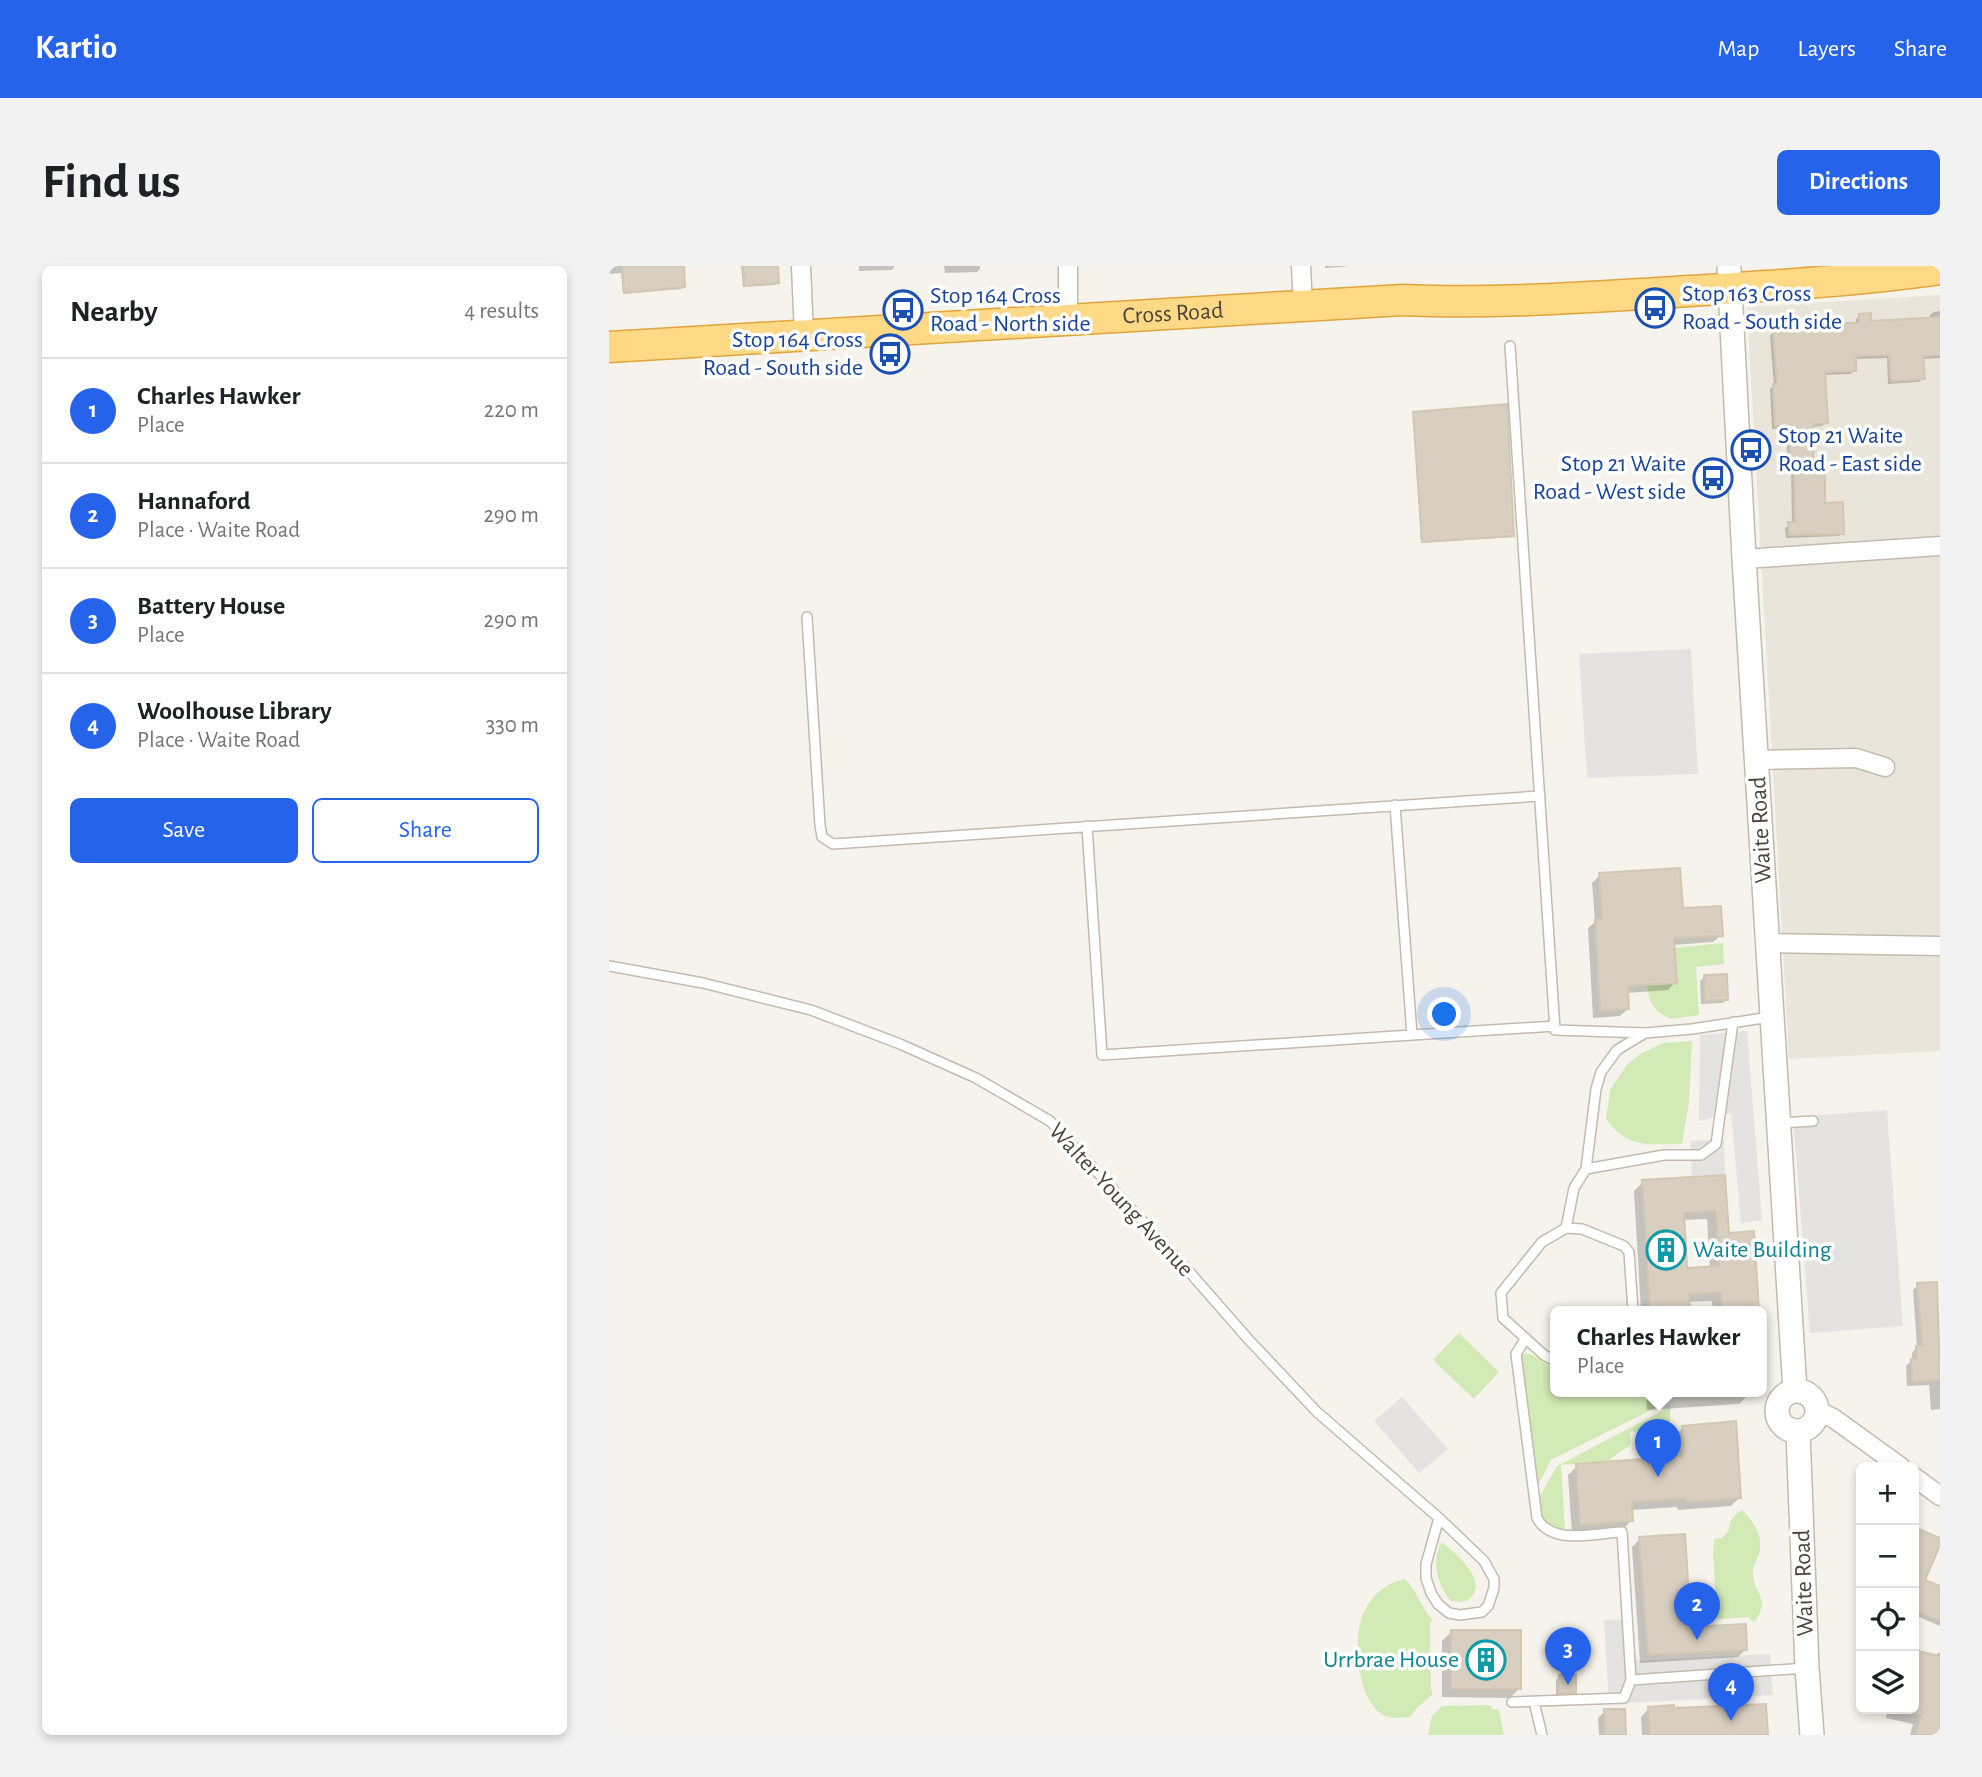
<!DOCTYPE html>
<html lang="en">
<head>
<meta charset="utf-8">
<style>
  :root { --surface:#fff; --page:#f2f2f2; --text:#202124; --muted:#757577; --line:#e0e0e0; --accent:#2563eb }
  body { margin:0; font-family:"Alegreya Sans",sans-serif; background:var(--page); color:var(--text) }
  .controls { position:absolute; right:21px; bottom:21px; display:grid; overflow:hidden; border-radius:10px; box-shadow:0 4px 10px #0003 }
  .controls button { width:63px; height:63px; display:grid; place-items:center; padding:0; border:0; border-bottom:2px solid var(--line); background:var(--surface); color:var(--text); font:35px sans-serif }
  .you { position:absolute; left:836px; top:749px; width:24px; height:24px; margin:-18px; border:5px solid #fff; border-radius:50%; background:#1a73e8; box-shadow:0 0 0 10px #1a73e833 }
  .badge { display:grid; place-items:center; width:46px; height:46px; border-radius:50%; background:var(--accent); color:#fff; font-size:23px; font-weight:700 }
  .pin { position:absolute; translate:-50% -58px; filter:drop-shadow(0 2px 4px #0008) }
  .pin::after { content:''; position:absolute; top:37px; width:24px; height:21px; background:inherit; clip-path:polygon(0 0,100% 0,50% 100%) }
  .popup { position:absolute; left:941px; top:1040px; width:217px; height:91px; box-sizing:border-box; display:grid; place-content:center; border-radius:10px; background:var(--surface); filter:drop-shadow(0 2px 5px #0005); font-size:23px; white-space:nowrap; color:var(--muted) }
  .popup b { font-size:26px; color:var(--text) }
  .popup::after { content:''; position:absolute; left:50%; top:100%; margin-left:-14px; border:14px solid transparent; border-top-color:var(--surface) }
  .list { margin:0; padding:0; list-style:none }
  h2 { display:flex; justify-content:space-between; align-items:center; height:91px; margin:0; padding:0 28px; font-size:30px }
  h2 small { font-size:23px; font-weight:400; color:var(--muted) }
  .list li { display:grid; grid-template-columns:46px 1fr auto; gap:21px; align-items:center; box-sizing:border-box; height:105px; padding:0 28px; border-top:2px solid var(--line) }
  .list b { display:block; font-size:26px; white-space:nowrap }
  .list p { margin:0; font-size:23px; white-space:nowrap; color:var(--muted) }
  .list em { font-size:23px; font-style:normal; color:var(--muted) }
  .actions { display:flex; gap:14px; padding:21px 28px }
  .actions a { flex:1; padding:16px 0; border:2px solid var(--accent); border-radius:10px; text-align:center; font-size:24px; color:var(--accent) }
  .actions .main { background:var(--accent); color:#fff }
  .icon { flex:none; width:38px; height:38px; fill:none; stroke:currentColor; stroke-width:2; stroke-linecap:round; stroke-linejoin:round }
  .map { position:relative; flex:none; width:1331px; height:1469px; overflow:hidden; border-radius:10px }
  header { display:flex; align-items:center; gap:42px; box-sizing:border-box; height:98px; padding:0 35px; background:var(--accent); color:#fff }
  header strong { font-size:33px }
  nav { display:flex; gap:38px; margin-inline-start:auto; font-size:24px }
  .intro { display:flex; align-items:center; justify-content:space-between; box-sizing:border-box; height:168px; padding:0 42px }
  h1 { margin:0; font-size:49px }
  .button { padding:18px 32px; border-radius:10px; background:var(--accent); color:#fff; font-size:24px; font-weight:700 }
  main { display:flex; gap:42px; padding:0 42px }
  aside { flex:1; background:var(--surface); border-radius:10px; box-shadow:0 4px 10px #0003 }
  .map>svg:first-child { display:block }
  .residential { fill:#eae5da }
  .green { fill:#d2eab5 }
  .parking { fill:#e5e3e0 }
  .shadow { fill:#0003; fill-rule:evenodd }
  .building { fill:#d8cfc1; stroke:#d3c7b4; stroke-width:2; fill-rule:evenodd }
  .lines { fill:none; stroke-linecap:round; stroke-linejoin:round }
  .service-casing { stroke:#c2bbae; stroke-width:12 }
  .minor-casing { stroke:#c2bbae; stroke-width:21 }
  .tertiary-casing { stroke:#c2bbae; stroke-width:26 }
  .trunk-casing { stroke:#e0a43c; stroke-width:33 }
  .service { stroke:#fff; stroke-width:9 }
  .minor { stroke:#fff; stroke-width:18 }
  .tertiary { stroke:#fff; stroke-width:23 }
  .trunk { stroke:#ffd985; stroke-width:30 }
  .labels { text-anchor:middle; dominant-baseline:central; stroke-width:7; stroke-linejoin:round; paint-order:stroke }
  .transit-label { font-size:24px; fill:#164399; stroke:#fff; text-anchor:start }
  .street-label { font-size:24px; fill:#4b4439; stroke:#fff }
  .culture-label { font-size:24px; fill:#0d838f; stroke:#fff; text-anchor:start }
</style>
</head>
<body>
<header>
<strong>Kartio</strong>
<nav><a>Map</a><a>Layers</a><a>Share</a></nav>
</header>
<div class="intro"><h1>Find us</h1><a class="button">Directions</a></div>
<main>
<aside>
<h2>Nearby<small>4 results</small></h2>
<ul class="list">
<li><span class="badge">1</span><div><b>Charles Hawker</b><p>Place</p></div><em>220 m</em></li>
<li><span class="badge">2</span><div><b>Hannaford</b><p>Place · Waite Road</p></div><em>290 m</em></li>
<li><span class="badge">3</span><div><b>Battery House</b><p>Place</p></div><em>290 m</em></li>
<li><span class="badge">4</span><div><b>Woolhouse Library</b><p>Place · Waite Road</p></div><em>330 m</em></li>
</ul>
<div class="actions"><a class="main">Save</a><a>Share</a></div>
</aside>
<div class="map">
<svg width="1331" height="1469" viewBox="0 0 1331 1469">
  <rect width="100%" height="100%" fill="#f6f3ec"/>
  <path class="residential" d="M 1331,29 L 1331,785 L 1180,793 L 1138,41 Z"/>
  <path class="green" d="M 1114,677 L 1115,698 L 1087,701 L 1090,749 L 1061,753 C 1045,745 1040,737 1038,719 L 1068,717 L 1066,682 Z
    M 1083,775 L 1080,836 L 1073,878 C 1040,878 1019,883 997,853 L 1001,824 L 1017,800 L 1031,788 L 1054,777 Z
    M 850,1067 L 890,1106 L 865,1133 L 824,1094 Z
    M 914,1088 L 922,1088 L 946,1104 L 946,1125 L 1046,1125 L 1047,1135 L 1060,1135 L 942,1194 L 926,1225 L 910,1093 Z
    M 1061,1141 L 1061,1171 L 1033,1176 L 1032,1165 L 1021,1166 L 1021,1179 L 997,1196 L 952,1199 L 956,1264 C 939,1264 932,1253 927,1237 L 948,1200 Z
    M 1133,1244 C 1145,1256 1155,1270 1150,1288 C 1147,1296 1143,1302 1144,1310 C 1147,1330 1162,1334 1145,1356 L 1139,1351 L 1108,1353 L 1104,1287 L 1105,1273 L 1113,1272 L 1120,1264 C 1119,1255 1126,1249 1133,1244 Z
    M 833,1276 C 845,1286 878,1313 863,1330 C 858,1337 850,1336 842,1335 C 829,1320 821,1294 833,1276 Z
    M 796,1313 C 809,1325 811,1341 824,1354 L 821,1357 L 822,1424 L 824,1428 L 807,1443 L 801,1451 C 794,1451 786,1453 779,1451 C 747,1441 743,1371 755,1346 C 763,1328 778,1317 796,1313 Z
    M 882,1439 L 883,1443 L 890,1444 L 895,1469 L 819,1469 L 823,1450 L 833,1440 Z"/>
  <path class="parking" d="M 1082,383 L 1089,508 L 978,512 L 970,388 Z
    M 1138,765 L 1153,954 L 1132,957 L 1122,847 L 1090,855 L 1091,769 Z
    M 1278,844 L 1294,1060 L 1201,1067 L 1184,851 Z
    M 1115,873 L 1116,909 L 1083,911 L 1081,875 Z
    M 793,1131 L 839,1183 L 810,1207 L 765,1155 Z
    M 1022,1353 L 1025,1392 L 1031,1395 L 1161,1388 L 1164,1429 L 1000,1438 L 995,1354 Z"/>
  <path class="shadow" d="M 0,0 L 73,0 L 74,20 L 72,23 L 14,28 L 12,7 L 0,8 Z
    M 132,0 L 167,0 L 168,16 L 166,19 L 134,21 Z
    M 250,0 L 285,0 L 285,2 L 282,4 L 250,5 Z
    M 335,0 L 371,0 L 371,3 L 368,6 L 336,7 Z
    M 716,0 L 743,0 L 716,2 Z
    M 1331,45 L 1331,92 L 1313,93 L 1314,113 L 1310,116 L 1279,118 L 1278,92 L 1245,93 L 1245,104 L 1242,108 L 1214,109 L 1217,157 L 1213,160 L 1202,161 L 1203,209 L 1214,239 L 1233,267 L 1230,270 L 1177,272 L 1176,262 L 1183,258 L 1182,201 L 1179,201 L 1177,162 L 1163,163 L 1161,123 L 1165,120 L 1161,70 L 1164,66 L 1232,66 L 1235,59 L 1247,58 L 1247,53 L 1251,49 L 1261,57 L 1321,54 L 1321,49 L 1325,46 Z
    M 805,147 L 903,269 L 902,271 L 812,277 Z
    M 991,609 L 1073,644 L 1112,669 L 1104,676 L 1064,679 L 1066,716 L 1059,724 L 1018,727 L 1019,743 L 1011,750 L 984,752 L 979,662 L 986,656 L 983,617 Z
    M 1095,711 L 1118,733 L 1114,737 L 1092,738 L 1091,715 Z
    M 1115,911 L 1118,968 L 1148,1045 L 1104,1045 L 1103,1035 L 1079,1036 L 1079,1045 L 1032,1045 L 1025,925 L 1034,916 ZM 1098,953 L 1101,1002 L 1076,1004 L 1073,954 Z
    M 1327,1018 L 1331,1083 L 1331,1143 L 1322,1144 L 1320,1119 L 1298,1120 L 1297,1100 L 1303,1094 L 1303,1087 L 1308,1081 L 1304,1024 L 1309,1019 Z
    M 1037,1125 L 1138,1125 L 1139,1129 L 1130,1138 L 1038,1144 Z
    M 1074,1161 L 1131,1231 L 1122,1240 L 1069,1244 L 1068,1241 L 1022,1244 L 1022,1255 L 1013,1264 L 963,1267 L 959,1209 L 968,1200 L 1066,1192 L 1065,1170 Z
    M 1305,1263 L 1331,1274 L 1314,1314 L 1331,1322 L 1331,1360 L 1305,1349 Z
    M 1031,1273 L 1081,1363 L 1137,1383 L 1129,1391 L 1031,1397 L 1023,1281 Z
    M 1252,1304 L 1252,1316 L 1248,1314 Z
    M 842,1366 L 910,1423 L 901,1432 L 833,1431 L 833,1375 Z
    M 1305,1386 L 1324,1391 L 1331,1386 L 1331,1469 L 1301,1469 L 1304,1458 L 1277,1452 L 1279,1443 L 1305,1443 Z
    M 951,1410 L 966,1426 L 962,1430 L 947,1431 L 947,1414 Z
    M 1040,1442 L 1064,1444 L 1157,1469 L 1033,1469 L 1032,1451 Z
    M 996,1445 L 1016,1469 L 990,1469 L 989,1452 Z"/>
  <path class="building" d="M 13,0 L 75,0 L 76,21 L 15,27 Z
    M 134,0 L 169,0 L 170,17 L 136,20 Z
    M 1262,47 L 1262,55 L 1331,51 L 1331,89 L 1314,90 L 1316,113 L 1282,115 L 1280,89 L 1247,90 L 1247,105 L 1216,106 L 1219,157 L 1204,158 L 1205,207 L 1216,207 L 1216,237 L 1234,236 L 1235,268 L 1180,269 L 1179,256 L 1186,256 L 1185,198 L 1181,198 L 1180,160 L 1166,160 L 1164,118 L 1168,118 L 1164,64 L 1205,61 L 1205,65 L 1235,64 L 1235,57 L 1250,57 L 1250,48 Z
    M 898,138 L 905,270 L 813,276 L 804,146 Z
    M 1071,602 L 1074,642 L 1112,640 L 1114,670 L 1065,672 L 1068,717 L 1019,720 L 1020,743 L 991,745 L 986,653 L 993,653 L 990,607 Z
    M 1118,708 L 1119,734 L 1096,735 L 1095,709 Z
    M 1116,909 L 1120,967 L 1145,965 L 1150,1045 L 1113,1045 L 1112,1026 L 1080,1028 L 1081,1045 L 1041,1045 L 1033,914 ZM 1107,945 L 1110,1000 L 1078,1002 L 1075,947 Z
    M 1328,1016 L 1331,1114 L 1303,1116 L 1302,1093 L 1308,1093 L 1307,1080 L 1313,1080 L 1308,1017 Z
    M 1127,1155 L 1132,1232 L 1077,1236 L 1077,1232 L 1023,1236 L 1024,1255 L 971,1259 L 967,1198 L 1075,1190 L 1073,1160 Z
    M 1305,1261 L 1331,1272 L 1331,1279 L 1316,1314 L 1331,1320 L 1331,1355 L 1305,1344 Z
    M 1076,1268 L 1082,1361 L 1137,1358 L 1138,1384 L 1039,1389 L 1030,1271 Z
    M 842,1364 L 912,1364 L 912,1423 L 842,1423 Z
    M 1305,1384 L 1331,1390 L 1331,1469 L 1307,1469 L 1312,1449 L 1305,1448 Z
    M 950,1409 L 967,1409 L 967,1427 L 950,1427 Z
    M 1157,1438 L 1159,1469 L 1041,1469 L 1039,1441 L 1065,1439 L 1065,1442 Z
    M 995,1443 L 1016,1443 L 1017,1469 L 996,1469 Z"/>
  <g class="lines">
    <g class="service-casing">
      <path id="service" d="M 901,80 L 946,764 L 1036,767
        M 198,351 L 211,559 L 213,571 L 224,578 L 931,530
        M 478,560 L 493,789 L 803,769 L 786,539
        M 0,700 L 94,717 L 202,744 L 291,778 L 367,812 L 441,855 L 577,1002 L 640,1074 L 708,1146 L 830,1252 L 875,1295 L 885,1313 L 885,1322 L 879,1340 L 873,1346 L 851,1349 L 840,1347 L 829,1338 L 822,1327 L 817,1312 L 817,1298 L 830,1252
        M 803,769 L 946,760
        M 1171,857 L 1204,855
        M 977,903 L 1055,889 L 1092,889 L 1107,878 L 1124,756
        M 957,962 L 965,922 L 977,903 L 987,823 L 992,806 L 1008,784 L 1036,767 L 1083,763 L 1161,751
        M 946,1095 L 935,1089 L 894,1052 L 892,1027 L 933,976 L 957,962 L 973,963 L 1015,980 L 1020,986 L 1024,1045
        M 1022,1414 L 1198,1402
        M 903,1436 L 1015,1432 L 1022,1414 L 1013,1266 C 986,1267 943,1280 928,1252 L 907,1088 L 917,1072
        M 925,1436 L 933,1469"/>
    </g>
    <g class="minor-casing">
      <path id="minor" d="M 192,0 L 195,69
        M 459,0 L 459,54
        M 692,0 L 694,40
        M 1135,293 L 1331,280
        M 1148,494 L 1247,492 L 1276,501
        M 1158,677 L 1331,680
        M 1209,1145 L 1224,1152 L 1292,1201
        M 1305,1211 L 1331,1230"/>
    </g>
    <g class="tertiary-casing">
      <path id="tertiary" d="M 1120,3 L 1135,293 L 1186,1125
        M1168 1145a20 20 0 1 1 40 0a20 20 0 1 1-40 0Z
        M 1189,1165 L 1198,1402 L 1203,1469"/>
    </g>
    <g class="trunk-casing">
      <g id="trunk">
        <path id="s1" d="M 0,81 L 794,34 C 880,38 964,32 1050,27 C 1144,21 1238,16 1331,3"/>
      </g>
    </g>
    <use href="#service" class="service"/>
    <use href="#minor" class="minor"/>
    <use href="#tertiary" class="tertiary"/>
    <use href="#trunk" class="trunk"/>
  </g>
  <defs>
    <g id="bus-ring" transform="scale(2.0125)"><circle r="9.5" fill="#fff" stroke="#1a4fb4" stroke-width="1.5"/><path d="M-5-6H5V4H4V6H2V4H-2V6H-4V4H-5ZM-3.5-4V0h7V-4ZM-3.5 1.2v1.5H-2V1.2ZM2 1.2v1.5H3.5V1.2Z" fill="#1a4fb4"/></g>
    <g id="building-ring" transform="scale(2.0125)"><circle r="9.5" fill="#fff" stroke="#0f9aa8" stroke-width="1.5"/><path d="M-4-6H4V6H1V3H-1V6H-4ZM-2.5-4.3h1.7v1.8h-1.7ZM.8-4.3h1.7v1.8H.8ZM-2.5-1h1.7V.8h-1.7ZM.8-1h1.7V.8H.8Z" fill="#0f9aa8"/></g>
  </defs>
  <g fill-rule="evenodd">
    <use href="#bus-ring" x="1046" y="42"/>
    <use href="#bus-ring" x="294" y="44"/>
    <use href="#bus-ring" x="281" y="88"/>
    <use href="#bus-ring" x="1142" y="184"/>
    <use href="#bus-ring" x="1104" y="212"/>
    <use href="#building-ring" x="1057" y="984"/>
    <use href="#building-ring" x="877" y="1394"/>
  </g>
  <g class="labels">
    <g class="transit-label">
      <text x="1073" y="28">Stop 163 Cross<tspan x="1073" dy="28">Road - South side</tspan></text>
      <text x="321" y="30">Stop 164 Cross<tspan x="321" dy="28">Road - North side</tspan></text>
      <text x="254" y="74" text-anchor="end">Stop 164 Cross<tspan x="254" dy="28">Road - South side</tspan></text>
      <text x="1169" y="170">Stop 21 Waite<tspan x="1169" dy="28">Road - East side</tspan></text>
      <text x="1077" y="198" text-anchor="end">Stop 21 Waite<tspan x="1077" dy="28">Road - West side</tspan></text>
    </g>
    <g class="street-label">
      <text stroke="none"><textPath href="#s1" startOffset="565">Cross Road</textPath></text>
      <text transform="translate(1152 564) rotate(-93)">Waite Road</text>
      <text transform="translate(512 934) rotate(47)">Walter Young Avenue</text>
      <text transform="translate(1195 1317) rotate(-92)">Waite Road</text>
    </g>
    <g class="culture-label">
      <text x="1084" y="984">Waite Building</text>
      <text x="850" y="1394" text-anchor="end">Urrbrae House</text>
    </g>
  </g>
</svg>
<div class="controls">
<button>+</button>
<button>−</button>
<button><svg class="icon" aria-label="locate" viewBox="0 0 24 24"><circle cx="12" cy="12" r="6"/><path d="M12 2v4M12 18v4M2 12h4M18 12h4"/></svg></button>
<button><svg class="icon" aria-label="layers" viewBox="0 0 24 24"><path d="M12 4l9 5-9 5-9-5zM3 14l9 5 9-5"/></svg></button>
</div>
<div class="you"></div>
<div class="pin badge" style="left:1049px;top:1211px">1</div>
<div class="popup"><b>Charles Hawker</b>Place</div>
<div class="pin badge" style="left:1088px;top:1374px">2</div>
<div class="pin badge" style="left:959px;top:1419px">3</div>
<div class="pin badge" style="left:1122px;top:1455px">4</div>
</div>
</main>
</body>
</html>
